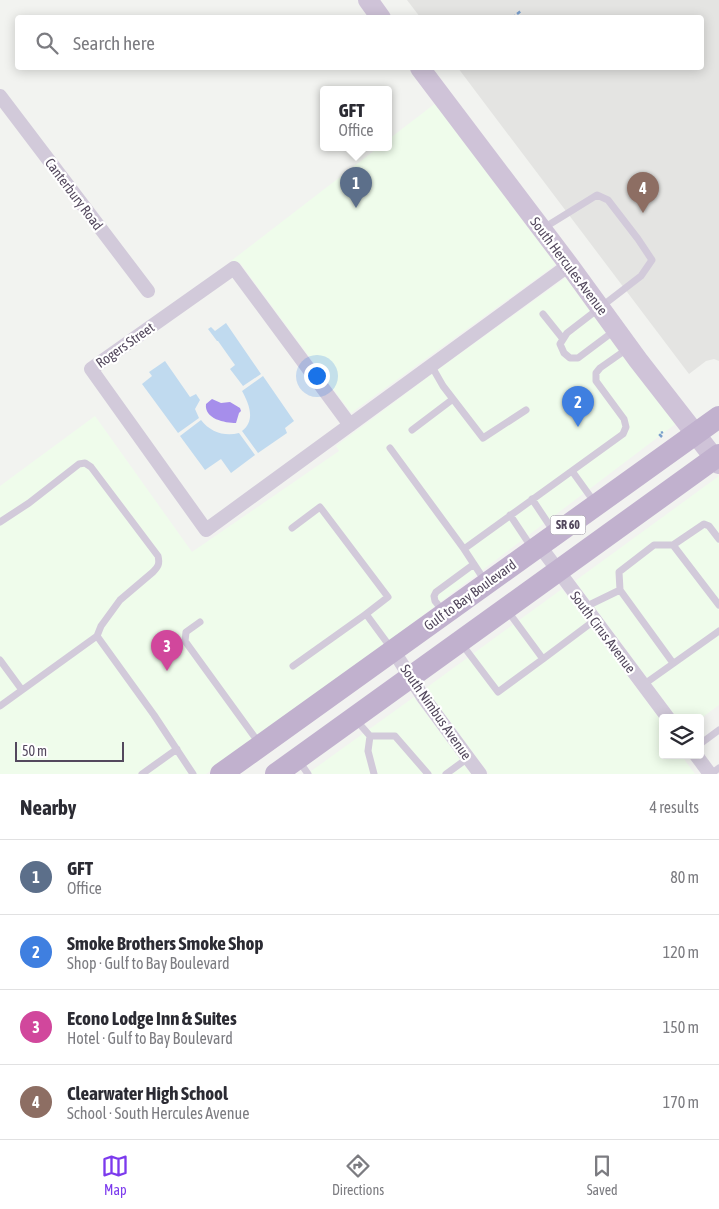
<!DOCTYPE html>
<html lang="en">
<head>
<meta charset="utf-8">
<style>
  :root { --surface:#fff; --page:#f2f2f3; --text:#2b2b33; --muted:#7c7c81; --line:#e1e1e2; --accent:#7c3aed }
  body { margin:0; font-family:"Asap Condensed",sans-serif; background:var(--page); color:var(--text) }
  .controls { position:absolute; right:15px; bottom:15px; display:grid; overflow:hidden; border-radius:5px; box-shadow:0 2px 12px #0003 }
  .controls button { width:45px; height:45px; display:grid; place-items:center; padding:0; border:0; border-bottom:1px solid var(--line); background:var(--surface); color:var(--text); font:25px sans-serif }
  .scale { position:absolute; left:15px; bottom:12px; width:109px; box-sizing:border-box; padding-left:5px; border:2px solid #53485d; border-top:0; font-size:14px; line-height:18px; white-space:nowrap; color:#53485d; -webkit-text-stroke:4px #fff; paint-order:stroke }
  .you { position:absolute; left:316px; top:375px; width:18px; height:18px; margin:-12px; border:4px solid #fff; border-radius:50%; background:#1a73e8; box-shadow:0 0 0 8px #1a73e833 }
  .badge { display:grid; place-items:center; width:32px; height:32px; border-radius:50%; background:var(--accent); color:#fff; font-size:16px; font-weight:700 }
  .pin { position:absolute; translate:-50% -41px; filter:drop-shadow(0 1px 2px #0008) }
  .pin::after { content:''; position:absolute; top:26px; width:18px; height:15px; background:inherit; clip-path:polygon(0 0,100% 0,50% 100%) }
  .popup { position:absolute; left:320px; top:86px; width:72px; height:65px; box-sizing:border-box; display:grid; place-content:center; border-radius:5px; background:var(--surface); filter:drop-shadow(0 1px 4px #0005); font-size:16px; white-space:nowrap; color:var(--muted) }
  .popup b { font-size:19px; color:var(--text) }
  .popup::after { content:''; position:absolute; left:50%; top:100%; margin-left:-10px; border:10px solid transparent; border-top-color:var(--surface) }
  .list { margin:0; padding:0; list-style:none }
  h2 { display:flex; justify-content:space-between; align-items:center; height:65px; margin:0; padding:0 20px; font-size:21px }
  h2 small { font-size:16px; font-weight:400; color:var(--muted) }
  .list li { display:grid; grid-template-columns:32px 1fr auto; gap:15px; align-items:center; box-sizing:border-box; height:75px; padding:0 20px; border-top:1px solid var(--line) }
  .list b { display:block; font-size:19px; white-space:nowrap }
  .list p { margin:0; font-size:16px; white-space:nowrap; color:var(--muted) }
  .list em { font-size:16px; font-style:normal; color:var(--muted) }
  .icon { flex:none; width:28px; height:28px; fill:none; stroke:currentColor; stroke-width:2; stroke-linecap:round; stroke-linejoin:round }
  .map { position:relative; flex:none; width:719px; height:774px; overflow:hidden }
  .search { position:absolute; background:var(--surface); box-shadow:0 2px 12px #0003; left:15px; right:15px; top:15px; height:55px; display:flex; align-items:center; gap:12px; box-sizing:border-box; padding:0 18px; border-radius:5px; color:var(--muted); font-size:19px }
  .sheet { height:365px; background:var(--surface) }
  nav { display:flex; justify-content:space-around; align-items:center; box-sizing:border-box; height:70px; border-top:1px solid var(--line); background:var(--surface); font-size:14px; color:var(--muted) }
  nav a { display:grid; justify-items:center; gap:2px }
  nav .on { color:var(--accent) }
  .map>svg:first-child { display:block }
  .commercial { fill:#effceb }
  .education { fill:#e4e4e2 }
  .green { fill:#c0daef }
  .water { fill:#a68eeb }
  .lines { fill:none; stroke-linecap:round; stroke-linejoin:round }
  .path { stroke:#799ecc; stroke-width:2.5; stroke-dasharray:4 2.5; stroke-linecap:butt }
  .lane { stroke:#d2cada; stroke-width:7 }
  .street { stroke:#d2cada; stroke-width:14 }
  .secondary { stroke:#cfc3d8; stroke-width:20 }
  .primary { stroke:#c1b1ce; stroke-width:22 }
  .labels { text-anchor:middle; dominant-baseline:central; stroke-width:4.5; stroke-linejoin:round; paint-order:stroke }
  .shield { fill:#fff; stroke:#877f8e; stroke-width:1 }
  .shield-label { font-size:12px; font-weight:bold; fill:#53485d }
  .street-label { font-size:14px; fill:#53485d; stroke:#fff }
</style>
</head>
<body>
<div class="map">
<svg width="719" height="774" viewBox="0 0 719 774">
  <rect width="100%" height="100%" fill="#f2f3f0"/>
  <path class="commercial" d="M 437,102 L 558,263 L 351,413 L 240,263 L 231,261 L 379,147 L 388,147 L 389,139 Z
    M 568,276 L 678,422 L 332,684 L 206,774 L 0,774 L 0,486 L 95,416 L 192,552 L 339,451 L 336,446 L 436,371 Z
    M 719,476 L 719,705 L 700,719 L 700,718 L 677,718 L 575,581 Z
    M 562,589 L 663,723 L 663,755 L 681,755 L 695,774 L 489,774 L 429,693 L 426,688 Z
    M 414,697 L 471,774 L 307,774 Z"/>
  <path class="education" d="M 407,0 L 719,0 L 719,361 L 714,359 L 706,361 L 689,374 L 458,68 L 702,68 L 702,18 L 420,17 Z"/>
  <path class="green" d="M 226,323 L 261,374 L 243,386 L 230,369 L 235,365 L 218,341 L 217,341 L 208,329 L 211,327 L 215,331 Z
    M 165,361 L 190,397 L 196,394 L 200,400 L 195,409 L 199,418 L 178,433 L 142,384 L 152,376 L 149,372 Z
    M 263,376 L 294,421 L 285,428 L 287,433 L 258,453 L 242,431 C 256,420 249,404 242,391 Z
    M 201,420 C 210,432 225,437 239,433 L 255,455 L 231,473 L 221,459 L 205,470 L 180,436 Z"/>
  <path class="water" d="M 212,399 L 221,403 L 230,402 L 240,408 L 241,411 L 239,413 L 236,423 C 225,423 204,419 206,404 Z"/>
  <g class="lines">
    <path class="path" d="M 512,18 L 522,10
      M 662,437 L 659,434 L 663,432"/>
    <path class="lane" d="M 542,229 L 597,195 L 608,200 L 638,239 L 652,260 L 641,276 L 567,333 L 560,344 L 564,353 L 570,358 L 578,358 L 614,331
      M 543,314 L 563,339
      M 431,365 L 443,386 L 483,438 L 526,410
      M 412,430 L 453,399
      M 390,448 L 464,549
      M 572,471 L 595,503
      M 532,499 L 554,532
      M 510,515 L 532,548
      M 0,522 L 29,503 L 79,464 L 85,463 L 91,467 L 158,556 C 160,564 158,567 153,572 L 120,600 L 101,626 L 97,636
      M 292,528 L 320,507 L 388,597 L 366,614 L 391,648
      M 673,545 L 719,605
      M 485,581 L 464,549 L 623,434 L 626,427 L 624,419 L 596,381 L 596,373 L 600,368 L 627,349
      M 585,607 L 620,590
      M 507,610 L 543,659 L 595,620
      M 443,611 L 435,601 L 434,596 L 436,592 L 474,564
      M 200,622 L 186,632 L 185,641 L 259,743
      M 461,643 L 498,692 L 543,659
      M 0,660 L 22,690
      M 673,663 L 620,590 L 619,572 L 654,545 L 673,545 L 704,524 L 709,526 L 719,539
      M 293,666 L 366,614
      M 643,685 L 719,631
      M 0,706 L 97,636 L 154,715 L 193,774
      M 356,720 L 370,736 L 368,751 L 374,774
      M 370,736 L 395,736 L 428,774
      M 700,744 L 719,730
      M 299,761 L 308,774
      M 142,774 L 177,749
      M 446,774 L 468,758
      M 711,774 L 719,768"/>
    <path class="street" d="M 0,96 L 148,291
      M 350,425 L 234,268 L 91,369 L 206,530 C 327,441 448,353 569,265
      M 539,545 L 668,718
      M 393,650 L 423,697 L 480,774
      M 696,755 L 710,774"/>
    <path class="secondary" d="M 368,0 L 381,18
      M 420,68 L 569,265 L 638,360 L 719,464"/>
    <path class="primary" d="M 221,774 L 719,417
      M 276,774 L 719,455"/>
  </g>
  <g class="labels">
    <rect class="shield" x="550.5" y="515.5" width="35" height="19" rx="4"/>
    <g class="shield-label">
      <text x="568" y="525">SR 60</text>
    </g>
    <g class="street-label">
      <text transform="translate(74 194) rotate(53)">Canterbury Road</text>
      <text transform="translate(569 266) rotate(53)">South Hercules Avenue</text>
      <text transform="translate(125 345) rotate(-35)">Rogers Street</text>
      <text transform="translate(470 595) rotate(-36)">Gulf to Bay Boulevard</text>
      <text transform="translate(603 632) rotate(53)">South Cirus Avenue</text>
      <text transform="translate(436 712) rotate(55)">South Nimbus Avenue</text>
    </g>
  </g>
</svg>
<div class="controls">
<button><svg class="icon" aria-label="layers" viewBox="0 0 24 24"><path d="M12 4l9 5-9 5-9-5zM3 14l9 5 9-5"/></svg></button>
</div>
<div class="scale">50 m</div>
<div class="you"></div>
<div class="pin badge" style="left:356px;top:208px;background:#5c6f8a">1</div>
<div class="popup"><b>GFT</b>Office</div>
<div class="pin badge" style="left:578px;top:427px;background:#3f7fe0">2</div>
<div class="pin badge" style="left:167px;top:671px;background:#d1479c">3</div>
<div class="pin badge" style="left:643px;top:213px;background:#8d6e63">4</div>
<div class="search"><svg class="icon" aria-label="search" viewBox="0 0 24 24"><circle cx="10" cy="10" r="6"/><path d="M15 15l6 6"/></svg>Search here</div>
</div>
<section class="sheet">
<h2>Nearby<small>4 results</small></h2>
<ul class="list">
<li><span class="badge" style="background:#5c6f8a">1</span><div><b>GFT</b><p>Office</p></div><em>80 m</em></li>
<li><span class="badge" style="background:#3f7fe0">2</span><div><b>Smoke Brothers Smoke Shop</b><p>Shop · Gulf to Bay Boulevard</p></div><em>120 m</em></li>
<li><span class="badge" style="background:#d1479c">3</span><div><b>Econo Lodge Inn &amp; Suites</b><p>Hotel · Gulf to Bay Boulevard</p></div><em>150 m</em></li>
<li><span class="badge" style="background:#8d6e63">4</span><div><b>Clearwater High School</b><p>School · South Hercules Avenue</p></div><em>170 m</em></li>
</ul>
</section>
<nav>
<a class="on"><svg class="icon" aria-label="map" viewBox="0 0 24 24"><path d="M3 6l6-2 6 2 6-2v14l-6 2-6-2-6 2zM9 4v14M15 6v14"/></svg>Map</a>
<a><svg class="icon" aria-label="directions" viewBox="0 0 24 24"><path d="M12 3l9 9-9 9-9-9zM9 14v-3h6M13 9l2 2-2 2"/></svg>Directions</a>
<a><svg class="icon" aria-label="saved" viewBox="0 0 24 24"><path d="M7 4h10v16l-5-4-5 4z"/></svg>Saved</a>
</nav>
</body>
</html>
